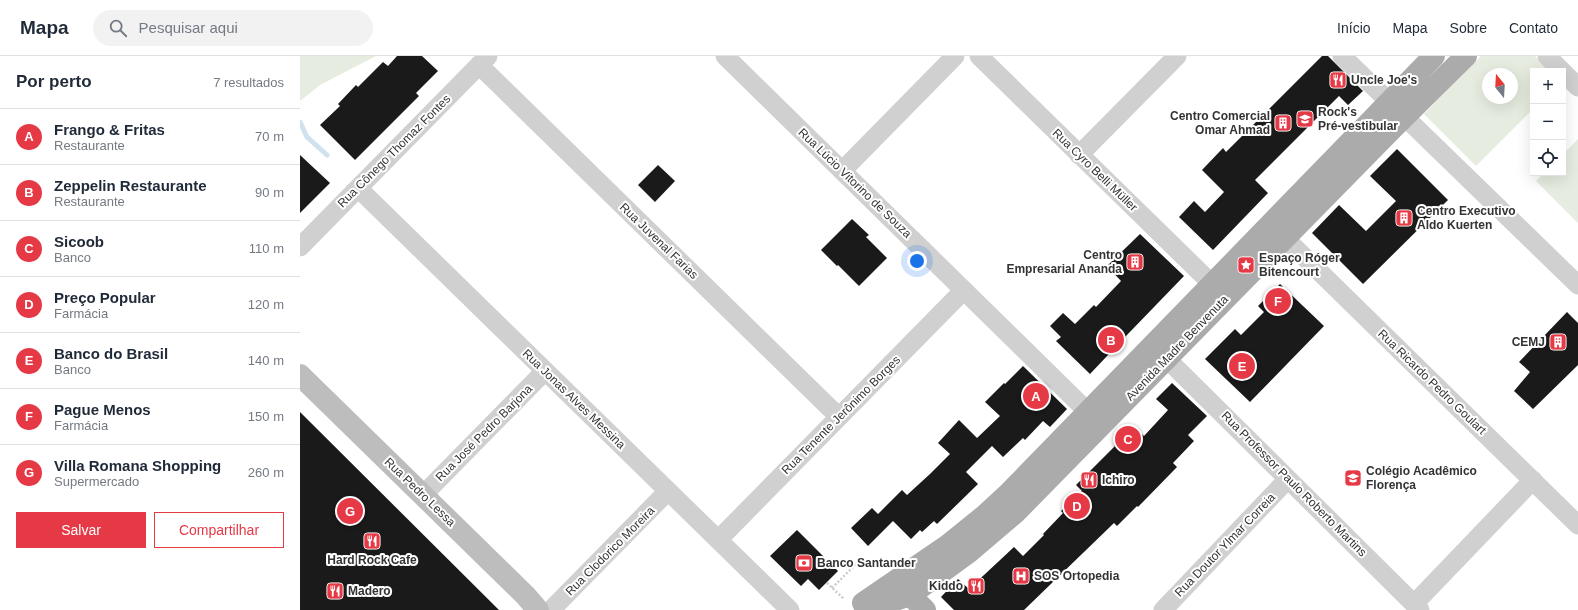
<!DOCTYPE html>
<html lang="pt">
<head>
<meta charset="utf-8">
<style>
  :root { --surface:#fff; --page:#f2f2f3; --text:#1f2937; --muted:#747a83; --line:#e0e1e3; --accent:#e63946 }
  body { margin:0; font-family:Helvetica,sans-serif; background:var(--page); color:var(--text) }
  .controls { position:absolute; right:12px; top:12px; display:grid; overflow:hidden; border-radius:0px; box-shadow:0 4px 16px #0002 }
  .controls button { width:36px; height:36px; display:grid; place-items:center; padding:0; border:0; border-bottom:1px solid var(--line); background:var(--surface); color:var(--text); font:20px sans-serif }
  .compass { position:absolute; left:1182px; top:12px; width:36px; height:36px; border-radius:50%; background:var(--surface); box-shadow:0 4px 16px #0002; rotate:342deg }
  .you { position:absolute; left:617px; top:205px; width:14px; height:14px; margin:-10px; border:3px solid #fff; border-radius:50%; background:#1a73e8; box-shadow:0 0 0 6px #1a73e833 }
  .badge { display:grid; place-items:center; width:26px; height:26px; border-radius:50%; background:var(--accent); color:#fff; font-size:13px; font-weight:700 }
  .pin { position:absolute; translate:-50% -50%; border:2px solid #fff; box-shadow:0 1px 4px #0006 }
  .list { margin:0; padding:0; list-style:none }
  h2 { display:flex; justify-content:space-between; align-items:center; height:52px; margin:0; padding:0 16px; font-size:17px }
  h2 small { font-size:13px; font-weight:400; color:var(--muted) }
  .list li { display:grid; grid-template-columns:26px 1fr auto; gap:12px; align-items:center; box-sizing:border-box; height:56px; padding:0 16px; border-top:1px solid var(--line) }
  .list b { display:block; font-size:15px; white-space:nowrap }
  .list p { margin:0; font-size:13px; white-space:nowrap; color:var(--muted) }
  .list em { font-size:13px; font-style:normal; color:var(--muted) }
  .actions { display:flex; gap:8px; padding:12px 16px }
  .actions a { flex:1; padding:9px 0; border:1px solid var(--accent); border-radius:0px; text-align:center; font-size:14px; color:var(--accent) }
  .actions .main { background:var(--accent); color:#fff }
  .icon { flex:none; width:22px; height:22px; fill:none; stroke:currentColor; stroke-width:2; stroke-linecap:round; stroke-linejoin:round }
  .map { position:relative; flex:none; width:1278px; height:554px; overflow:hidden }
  header { display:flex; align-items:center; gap:24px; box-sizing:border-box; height:56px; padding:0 20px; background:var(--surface); border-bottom:1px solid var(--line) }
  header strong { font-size:19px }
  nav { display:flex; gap:22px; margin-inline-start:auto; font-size:14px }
  .search { width:280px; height:36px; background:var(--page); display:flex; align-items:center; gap:10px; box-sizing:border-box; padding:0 14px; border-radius:22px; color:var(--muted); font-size:15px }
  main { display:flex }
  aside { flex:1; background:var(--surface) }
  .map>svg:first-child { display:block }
  .green { fill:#e6ecdf; fill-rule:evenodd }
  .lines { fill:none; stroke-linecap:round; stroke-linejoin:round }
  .stream { stroke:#cfe2ee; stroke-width:5 }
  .building { fill:#1a1a1a }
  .path { stroke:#cdcdcd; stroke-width:2.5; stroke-dasharray:2 2; stroke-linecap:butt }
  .street { stroke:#d0d0d0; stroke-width:19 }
  .secondary { stroke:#bdbdbd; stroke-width:22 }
  .primary { stroke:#ababab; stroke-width:22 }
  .labels { text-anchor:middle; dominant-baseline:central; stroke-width:4; stroke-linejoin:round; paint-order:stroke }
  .poi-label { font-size:12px; font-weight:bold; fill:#333; stroke:#fff; text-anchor:start }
  .street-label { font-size:12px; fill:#333; stroke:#fff }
</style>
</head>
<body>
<header>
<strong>Mapa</strong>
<div class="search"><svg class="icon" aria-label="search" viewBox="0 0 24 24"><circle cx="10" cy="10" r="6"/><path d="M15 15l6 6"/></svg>Pesquisar aqui</div>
<nav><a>Início</a><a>Mapa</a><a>Sobre</a><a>Contato</a></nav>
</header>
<main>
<aside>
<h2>Por perto<small>7 resultados</small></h2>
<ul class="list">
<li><span class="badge">A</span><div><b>Frango &amp; Fritas</b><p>Restaurante</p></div><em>70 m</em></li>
<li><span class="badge">B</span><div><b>Zeppelin Restaurante</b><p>Restaurante</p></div><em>90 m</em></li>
<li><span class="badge">C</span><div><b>Sicoob</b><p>Banco</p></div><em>110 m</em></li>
<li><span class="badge">D</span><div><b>Preço Popular</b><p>Farmácia</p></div><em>120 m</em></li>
<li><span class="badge">E</span><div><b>Banco do Brasil</b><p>Banco</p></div><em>140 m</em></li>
<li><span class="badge">F</span><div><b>Pague Menos</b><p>Farmácia</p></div><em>150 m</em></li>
<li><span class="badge">G</span><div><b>Villa Romana Shopping</b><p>Supermercado</p></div><em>260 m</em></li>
</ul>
<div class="actions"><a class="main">Salvar</a><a>Compartilhar</a></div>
</aside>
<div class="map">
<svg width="1278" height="554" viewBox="0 0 1278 554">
  <rect width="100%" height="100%" fill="#fff"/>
  <path class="green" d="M 0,0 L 76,0 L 20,29 L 0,45 Z
    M 1181,0 L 1235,0 L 1250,15 L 1233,15 L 1233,53 L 1176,110 L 1124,58 ZM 1188,18 L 1212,18 L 1212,42 L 1188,42 Z
    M 1278,83 L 1278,167 L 1236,125 L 1244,117 L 1263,117 L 1263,98 Z"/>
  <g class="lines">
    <path class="stream" d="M 0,66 L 7,81 L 27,99"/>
  </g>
  <path class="building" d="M 97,0 L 122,0 L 138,15 L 116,37 L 119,40 L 55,104 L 20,69 L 40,50 L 38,48 L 56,29 L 58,31 L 83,6 L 88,10 Z
    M 1022,0 L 1028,0 L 1063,35 L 1048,49 L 1039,40 L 955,124 L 968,137 L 913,194 L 879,161 L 894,145 L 905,156 L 924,136 L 902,114 L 923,92 L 926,96 Z
    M 1097,93 L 1148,144 L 1063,228 L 1012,177 L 1039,149 L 1066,175 L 1096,145 L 1070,120 Z
    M 0,99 L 30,127 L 0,157 Z
    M 358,109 L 375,125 L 355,146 L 338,129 Z
    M 552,163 L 569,179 L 566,181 L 587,202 L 559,230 L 538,209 L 537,210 L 521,194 Z
    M 840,178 L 884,220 L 826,280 L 790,318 L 756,285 L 761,281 L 750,270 L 763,257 L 775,268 L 794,249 L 796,251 L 821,225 L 807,210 Z
    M 980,228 L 1024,270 L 950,346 L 905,303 L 935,273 L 941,279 L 964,256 L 958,250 Z
    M 1267,256 L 1278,267 L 1278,309 L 1233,353 L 1214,335 L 1230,316 L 1219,306 Z
    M 723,310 L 767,353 L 750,371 L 743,365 L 725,384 L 723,382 L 703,401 L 692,390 L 666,416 L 678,428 L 637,468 L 634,465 L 622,476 L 620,474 L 611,483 L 593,465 L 568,490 L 551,472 L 572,452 L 578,458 L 602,434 L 607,439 L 630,418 L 650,398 L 638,387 L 659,364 L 677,382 L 700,360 L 685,346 L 704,327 L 705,328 Z
    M 872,327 L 907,360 L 888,379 L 894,385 L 873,407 L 877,411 L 838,451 L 837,450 L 817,470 L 814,467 L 724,554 L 654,554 L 641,541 L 658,523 L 669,533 L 714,491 L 723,500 L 744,479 L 743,478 L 763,457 L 761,455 L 782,435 L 776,429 L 815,390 L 814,389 L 832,369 L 844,380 L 868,354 L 856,343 Z
    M 0,356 L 199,554 L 0,554 Z
    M 497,474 L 538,515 L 519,534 L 508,523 L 501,530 L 470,500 Z"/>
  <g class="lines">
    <path class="path" d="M 527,527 L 544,543
      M 532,532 L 558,506"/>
    <path class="street" d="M 425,0 L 788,356
      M 679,0 L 912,228
      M 1042,0 L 1278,229
      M 1247,0 L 1262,15
      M 179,9 L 539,361
      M 1263,16 L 1278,31
      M 779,99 L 877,0
      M 542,115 L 655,0
      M 58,132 L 490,554
      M 985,182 L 1278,469
      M 0,191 L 188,0
      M 867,303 L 1120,554
      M 123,439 L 245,315
      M 418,484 L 664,234
      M 1114,548 L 1233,424
      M 251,554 L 368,435
      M 863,554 L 988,423"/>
    <path class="secondary" d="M 0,319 L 225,539 L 238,554"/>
    <path class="primary" d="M 610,539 L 625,554
      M 563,547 L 648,489 L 684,460 L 710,436 L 1134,0
      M 566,554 L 610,539 L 669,496 L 716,456 L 1092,73 L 1166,0"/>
  </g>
  <defs>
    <g id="restaurant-square" transform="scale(0.9)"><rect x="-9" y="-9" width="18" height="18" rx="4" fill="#e63946" stroke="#fff"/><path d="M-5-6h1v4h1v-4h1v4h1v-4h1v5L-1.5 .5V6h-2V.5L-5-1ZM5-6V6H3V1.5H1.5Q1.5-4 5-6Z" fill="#fff"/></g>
    <g id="university-square" transform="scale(0.9)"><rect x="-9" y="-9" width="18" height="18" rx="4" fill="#e63946" stroke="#fff"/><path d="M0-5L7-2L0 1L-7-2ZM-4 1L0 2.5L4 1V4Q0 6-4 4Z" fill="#fff"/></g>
    <g id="building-square" transform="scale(0.9)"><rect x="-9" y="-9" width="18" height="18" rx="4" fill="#e63946" stroke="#fff"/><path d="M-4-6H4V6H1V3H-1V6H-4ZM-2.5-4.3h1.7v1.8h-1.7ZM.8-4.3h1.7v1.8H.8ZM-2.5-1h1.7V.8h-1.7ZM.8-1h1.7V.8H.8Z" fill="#fff"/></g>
    <g id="sight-square" transform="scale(0.9)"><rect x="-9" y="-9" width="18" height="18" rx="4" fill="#e63946" stroke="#fff"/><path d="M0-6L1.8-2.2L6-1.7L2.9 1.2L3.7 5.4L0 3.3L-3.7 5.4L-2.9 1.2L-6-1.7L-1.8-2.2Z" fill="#fff"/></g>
    <g id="school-square" transform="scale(0.9)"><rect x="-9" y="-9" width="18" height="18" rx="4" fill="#e63946" stroke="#fff"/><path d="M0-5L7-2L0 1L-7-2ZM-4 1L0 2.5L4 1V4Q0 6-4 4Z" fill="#fff"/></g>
    <g id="bank-square" transform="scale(0.9)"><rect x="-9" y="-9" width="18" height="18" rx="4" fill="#e63946" stroke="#fff"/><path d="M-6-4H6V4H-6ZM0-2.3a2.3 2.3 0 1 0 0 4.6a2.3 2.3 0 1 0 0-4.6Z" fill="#fff"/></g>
    <g id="hospital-square" transform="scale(0.9)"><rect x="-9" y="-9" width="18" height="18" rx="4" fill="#e63946" stroke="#fff"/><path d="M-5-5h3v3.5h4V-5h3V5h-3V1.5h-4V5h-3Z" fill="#fff"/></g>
  </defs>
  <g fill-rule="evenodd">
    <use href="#restaurant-square" x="1038" y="24"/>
    <use href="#university-square" x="1005" y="63"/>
    <use href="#building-square" x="983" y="67"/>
    <use href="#building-square" x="1104" y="162"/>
    <use href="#building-square" x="835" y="206"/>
    <use href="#sight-square" x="946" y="209"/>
    <use href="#building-square" x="1258" y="286"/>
    <use href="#school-square" x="1053" y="422"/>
    <use href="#restaurant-square" x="789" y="424"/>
    <use href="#restaurant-square" x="72" y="485"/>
    <use href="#bank-square" x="504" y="507"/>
    <use href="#hospital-square" x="721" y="520"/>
    <use href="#restaurant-square" x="676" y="530"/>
    <use href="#restaurant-square" x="35" y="535"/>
  </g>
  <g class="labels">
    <g class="poi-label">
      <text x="1051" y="24">Uncle Joe's</text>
      <text x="1018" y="56">Rock's<tspan x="1018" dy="14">Pré-vestibular</tspan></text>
      <text x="970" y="60" text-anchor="end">Centro Comercial<tspan x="970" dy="14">Omar Ahmad</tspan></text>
      <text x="1117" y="155">Centro Executivo<tspan x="1117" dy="14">Aldo Kuerten</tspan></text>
      <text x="822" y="199" text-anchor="end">Centro<tspan x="822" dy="14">Empresarial Ananda</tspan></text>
      <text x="959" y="202">Espaço Róger<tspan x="959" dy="14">Bitencourt</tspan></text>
      <text x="1245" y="286" text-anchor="end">CEMJ</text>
      <text x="1066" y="415">Colégio Acadêmico<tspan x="1066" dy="14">Florença</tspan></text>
      <text x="802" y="424">Ichiro</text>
      <text x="72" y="504" text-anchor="middle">Hard Rock Cafe</text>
      <text x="517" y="507">Banco Santander</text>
      <text x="734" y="520">SOS Ortopedia</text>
      <text x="663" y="530" text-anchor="end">Kiddo</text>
      <text x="48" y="535">Madero</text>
    </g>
    <g class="street-label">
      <text transform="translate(94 95) rotate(-45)">Rua Cônego Thomaz Fontes</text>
      <text transform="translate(795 114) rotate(44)">Rua Cyro Belli Müller</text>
      <text transform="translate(555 127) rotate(44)">Rua Lúcio Vitorino de Souza</text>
      <text transform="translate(359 185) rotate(44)">Rua Juvenal Farias</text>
      <text transform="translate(877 292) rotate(-46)">Avenida Madre Benvenuta</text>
      <text transform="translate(1132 326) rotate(44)">Rua Ricardo Pedro Goulart</text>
      <text transform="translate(274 343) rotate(44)">Rua Jonas Alves Messina</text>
      <text transform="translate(541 359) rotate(-45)">Rua Tenente Jerônimo Borges</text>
      <text transform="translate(184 377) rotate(-45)">Rua José Pedro Barjona</text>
      <text transform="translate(994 428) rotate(45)">Rua Professor Paulo Roberto Martins</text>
      <text transform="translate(120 436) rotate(44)">Rua Pedro Lessa</text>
      <text transform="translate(925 489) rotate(-46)">Rua Doutor Ylmar Correia</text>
      <text transform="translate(310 495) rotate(-45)">Rua Clodorico Moreira</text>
    </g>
  </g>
</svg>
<div class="controls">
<button>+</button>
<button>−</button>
<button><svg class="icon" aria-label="locate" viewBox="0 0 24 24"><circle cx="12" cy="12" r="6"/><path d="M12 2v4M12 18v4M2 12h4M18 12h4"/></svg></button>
</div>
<svg class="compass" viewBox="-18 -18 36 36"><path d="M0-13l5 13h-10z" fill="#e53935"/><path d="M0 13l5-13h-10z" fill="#747a83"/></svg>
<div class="you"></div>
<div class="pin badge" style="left:736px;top:340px">A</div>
<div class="pin badge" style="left:811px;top:284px">B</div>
<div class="pin badge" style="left:828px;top:383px">C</div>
<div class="pin badge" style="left:777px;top:450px">D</div>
<div class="pin badge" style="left:942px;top:310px">E</div>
<div class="pin badge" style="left:978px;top:245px">F</div>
<div class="pin badge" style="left:50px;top:455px">G</div>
</div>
</main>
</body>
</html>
